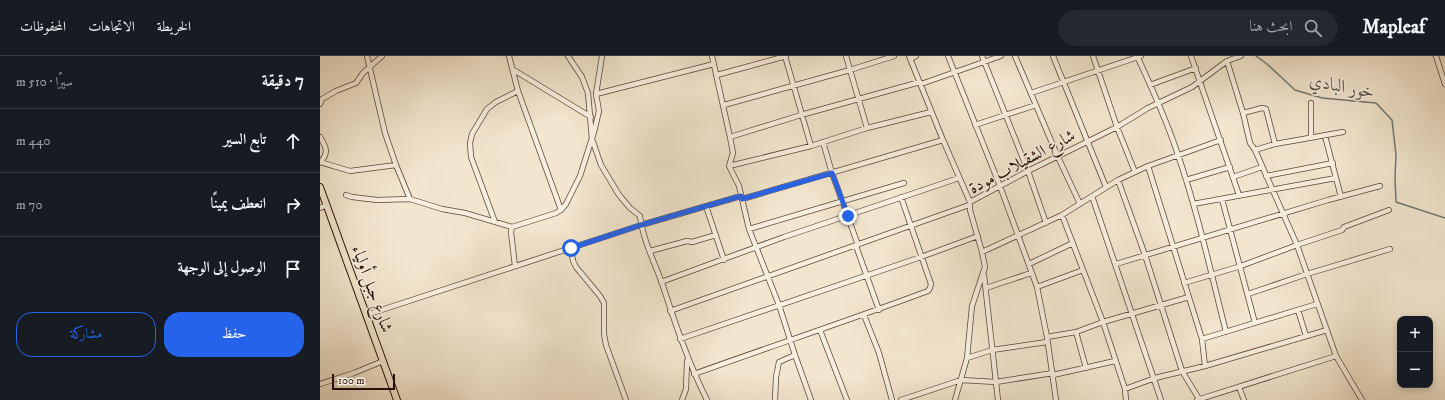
<!DOCTYPE html>
<html lang="ar">
<head>
<meta charset="utf-8">
<style>
  :root { --surface:#171b24; --page:#242831; --text:#f1f3f6; --muted:#9ea1a6; --line:#363941; --accent:#2563eb }
  body { margin:0; font-family:"IM FELL DW Pica",Amiri,serif; background:var(--page); color:var(--text); direction:rtl }
  .controls { position:absolute; right:12px; bottom:12px; display:grid; overflow:hidden; border-radius:8px; box-shadow:0 2px 6px #0003 }
  .controls button { width:36px; height:36px; display:grid; place-items:center; padding:0; border:0; border-bottom:1px solid var(--line); background:var(--surface); color:var(--text); font:20px sans-serif }
  .scale { position:absolute; left:12px; bottom:10px; width:63px; box-sizing:border-box; padding-left:4px; border:2px solid #280f05; border-top:0; font-size:11px; line-height:14px; white-space:nowrap; color:#280f05; -webkit-text-stroke:3px #f7efdf; paint-order:stroke }
  .stop { position:absolute; width:12px; height:12px; margin:-9px; border:3px solid #2563eb; border-radius:50%; background:#fff }
  .stop.end { background:#2563eb; border-color:#fff; box-shadow:0 1px 4px #0008 }
  .list { margin:0; padding:0; list-style:none }
  h2 { display:flex; justify-content:space-between; align-items:center; height:52px; margin:0; padding:0 16px; font-size:17px }
  h2 small { font-size:13px; font-weight:400; color:var(--muted) }
  .list li { display:grid; grid-template-columns:26px 1fr auto; gap:12px; align-items:center; box-sizing:border-box; height:64px; padding:0 16px; border-top:1px solid var(--line) }
  .list b { display:block; font-size:15px; white-space:nowrap }
  .list em { font-size:13px; font-style:normal; color:var(--muted) }
  .actions { display:flex; gap:8px; padding:12px 16px }
  .actions a { flex:1; padding:9px 0; border:1px solid var(--accent); border-radius:16px; text-align:center; font-size:14px; color:var(--accent) }
  .actions .main { background:var(--accent); color:#fff }
  .icon { flex:none; width:22px; height:22px; fill:none; stroke:currentColor; stroke-width:2; stroke-linecap:round; stroke-linejoin:round }
  .map { position:relative; flex:none; width:1125px; height:344px; overflow:hidden; direction:ltr }
  header { display:flex; align-items:center; gap:24px; box-sizing:border-box; height:56px; padding:0 20px; background:var(--surface); border-bottom:1px solid var(--line) }
  header strong { font-size:19px }
  nav { display:flex; gap:22px; margin-inline-start:auto; font-size:14px }
  .search { width:280px; height:36px; background:var(--page); display:flex; align-items:center; gap:10px; box-sizing:border-box; padding:0 14px; border-radius:22px; color:var(--muted); font-size:15px }
  main { display:flex }
  aside { flex:1; background:var(--surface) }
  .map>svg:first-child { display:block }
  .lines { fill:none; stroke-linecap:round; stroke-linejoin:round }
  .stream { stroke:#6d7972; stroke-width:1.5 }
  .minor-casing { stroke:#5a4537; stroke-width:6 }
  .highway-casing { stroke:#280f05; stroke-width:8 }
  .minor { stroke:#f7efdf; stroke-width:4.5 }
  .highway { stroke:#f2e6ce; stroke-width:6 }
  .route { stroke:#2563eb; stroke-width:5 }
  .labels { text-anchor:middle; dominant-baseline:central; stroke-width:3; stroke-linejoin:round; paint-order:stroke }
  .street-label { font-size:17px; fill:#280f05; stroke:#f7efdf }
  .water-label { font-size:18px; font-style:italic; fill:#56554d; stroke:#f7efdf }
</style>
</head>
<body>
<header>
<strong>Mapleaf</strong>
<div class="search"><svg class="icon" aria-label="search" viewBox="0 0 24 24"><circle cx="10" cy="10" r="6"/><path d="M15 15l6 6"/></svg>ابحث هنا</div>
<nav><a>الخريطة</a><a>الاتجاهات</a><a>المحفوظات</a></nav>
</header>
<main>
<div class="map">
<svg width="1125" height="344" viewBox="0 0 1125 344">
  <rect width="100%" height="100%" fill="#f2e6ce"/>
  <filter id="stains"><feTurbulence type="fractalNoise" baseFrequency=".005" numOctaves="4"/><feColorMatrix values="0 0 0 0 .2 0 0 0 0 .09 0 0 0 0 .02 0 0 0 .5 -.17"/></filter>
  <radialGradient id="worn" r=".72"><stop offset=".6" stop-color="#630" stop-opacity="0"/><stop offset="1" stop-color="#630" stop-opacity=".3"/></radialGradient>
  <g class="lines">
    <path class="stream" d="M 936,0 L 947,8 L 975,34 L 1002,42 L 1056,47 L 1072,64 L 1076,99 L 1075,121 L 1076,146 L 1125,162"/>
    <g class="minor-casing">
      <path id="minor" d="M 47,0 L 65,77 L 76,109
        M 189,0 L 198,35 L 241,154
        M 248,0 L 262,21 L 268,37 L 272,83 L 281,109 L 299,139 L 310,152 L 320,160 C 323,184 334,205 342,227 C 355,267 368,306 387,344
        M 392,0 L 410,81 L 413,97 L 409,110 L 419,130 L 429,173 L 459,249 L 475,299 L 491,344
        M 465,0 L 491,90
        M 526,0 L 547,72
        M 589,0 L 623,84 L 650,146
        M 628,0 L 680,130 L 717,231 L 727,281 L 736,344
        M 662,0 L 708,115 L 726,167
        M 695,0 L 738,101 L 760,148
        M 733,0 L 786,131
        M 773,0 L 797,71 L 815,116
        M 817,0 C 832,32 847,65 858,99 C 878,157 891,217 906,276
        M 871,0 L 919,139
        M 1116,0 L 1125,28
        M 590,3 L 596,0
        M 907,5 L 923,57 L 930,87 L 935,94 L 977,189 L 1016,300 L 1042,344
        M 192,13 L 271,61
        M 397,19 L 466,0
        M 601,28 L 681,0
        M 830,29 L 876,12
        M 711,37 L 821,0
        M 276,38 L 394,8
        M 991,47 L 991,82
        M 0,48 L 2,43 L 16,35 L 36,27 L 43,17 L 62,0
        M 404,49 L 530,14 L 574,0
        M 923,57 L 942,52 L 946,53 L 955,88
        M 655,69 L 716,49
        M 1005,80 L 1021,141
        M 0,81 C 6,91 9,96 1,106
        M 410,81 L 481,59 L 600,26
        M 503,86 L 512,117 L 538,189
        M 935,94 L 955,88 L 1023,76
        M 0,106 L 30,115 L 76,109 L 90,143
        M 409,110 L 491,90 L 547,72 L 611,56
        M 828,110 L 882,283 L 885,310
        M 946,120 L 1013,107
        M 913,121 L 942,111
        M 798,124 L 825,199 L 862,315 L 879,343
        M 866,124 L 910,111
        M 26,139 L 32,141 L 57,144 L 90,143 L 122,153 L 145,157 L 192,171
        M 772,140 L 841,344
        M 422,143 L 623,84
        M 902,143 L 935,267
        M 873,148 L 1016,122
        M 386,150 L 404,204
        M 0,152 L 7,149
        M 742,159 L 783,266 L 805,333 L 806,344
        M 175,166 L 151,101 L 150,87 L 152,78 L 167,53 L 176,46 L 198,35
        M 429,173 L 584,127
        M 536,190 L 559,254
        M 251,192 L 253,205 L 256,211 L 280,240 L 284,247 L 284,278 L 286,289 L 306,344
        M 330,195 L 367,185 L 372,186 L 396,179
        M 662,196 L 742,159 L 798,124 L 828,110 L 901,84
        M 709,208 L 753,187
        M 796,208 L 1008,144 L 1060,130
        M 195,210 L 191,176 L 192,171 L 236,157 L 241,154 L 246,148 L 260,120 L 274,76 L 279,55 L 276,38 L 282,0
        M 664,219 L 678,344
        M 341,226 L 464,181 L 639,122
        M 864,227 L 921,210 L 977,189 L 1022,174 L 1024,171 L 1069,154
        M 717,231 L 763,214
        M 666,232 L 711,217
        M 928,238 L 987,218 L 1070,193
        M 978,254 L 986,280
        M 350,255 L 649,149
        M 46,259 L 321,169 L 421,140
        M 544,259 L 559,297 L 572,344
        M 500,274 L 527,344
        M 756,276 L 766,312
        M 727,281 L 756,276 L 783,266 L 869,241
        M 360,283 L 601,201 L 658,180
        M 882,283 L 997,248
        M 647,302 L 672,294 L 727,286
        M 374,318 C 452,290 530,264 608,235 L 610,232 L 611,228 L 581,141
        M 733,319 L 795,305
        M 0,328 L 34,317 L 63,305
        M 919,331 L 924,344
        M 805,333 L 835,322 L 885,310 L 1007,274
        M 362,344 L 366,333 L 367,305
        M 455,344 L 456,321 L 459,306 L 475,299
        M 581,344 L 641,324 L 676,326 L 733,317
        M 635,344 L 647,302 L 652,250 L 665,211 L 662,196 L 650,154 L 650,146 L 708,115 L 797,71 L 828,52 L 872,31 L 907,5 L 921,0
        M 877,344 L 1016,300"/>
    </g>
    <g class="highway-casing">
      <path id="highway" d="M 0,131 L 77,344"/>
    </g>
    <use href="#minor" class="minor"/>
    <use href="#highway" class="highway"/>
  </g>
  <g class="lines">
    <path class="route" d="M 251,192 L 321,169 L 421,140 L 422,143 L 512,117 L 528,160"/>
  </g>
  <g class="labels">
    <g class="street-label">
      <text transform="translate(702 106) rotate(-28)">شارع الشقيلاب مودة</text>
      <text transform="translate(52 233) rotate(70)">شارع جبل أولياء</text>
    </g>
    <g class="water-label">
      <text transform="translate(1022 31) rotate(11)">خور البادي</text>
    </g>
  </g>
  <rect width="100%" height="100%" filter="url(#stains)"/>
  <rect width="100%" height="100%" fill="url(#worn)"/>
</svg>
<div class="controls">
<button>+</button>
<button>−</button>
</div>
<div class="scale">100 m</div>
<div class="stop" style="left:251px;top:192px"></div>
<div class="stop end" style="left:528px;top:160px"></div>
</div>
<aside>
<h2>7 دقيقة<small>سيرًا · 510 m</small></h2>
<ul class="list">
<li><svg class="icon" aria-label="ahead" viewBox="0 0 24 24"><path d="M12 20V5M6 11l6-6 6 6"/></svg><div><b>تابع السير</b></div><em>440 m</em></li>
<li><svg class="icon" aria-label="right" viewBox="0 0 24 24"><path d="M7 20v-9h11M14 6l5 5-5 5"/></svg><div><b>انعطف يمينًا</b></div><em>70 m</em></li>
<li><svg class="icon" aria-label="arrive" viewBox="0 0 24 24"><path d="M6 21V4h12l-3 4 3 4H6"/></svg><div><b>الوصول إلى الوجهة</b></div></li>
</ul>
<div class="actions"><a class="main">حفظ</a><a>مشاركة</a></div>
</aside>
</main>
</body>
</html>
